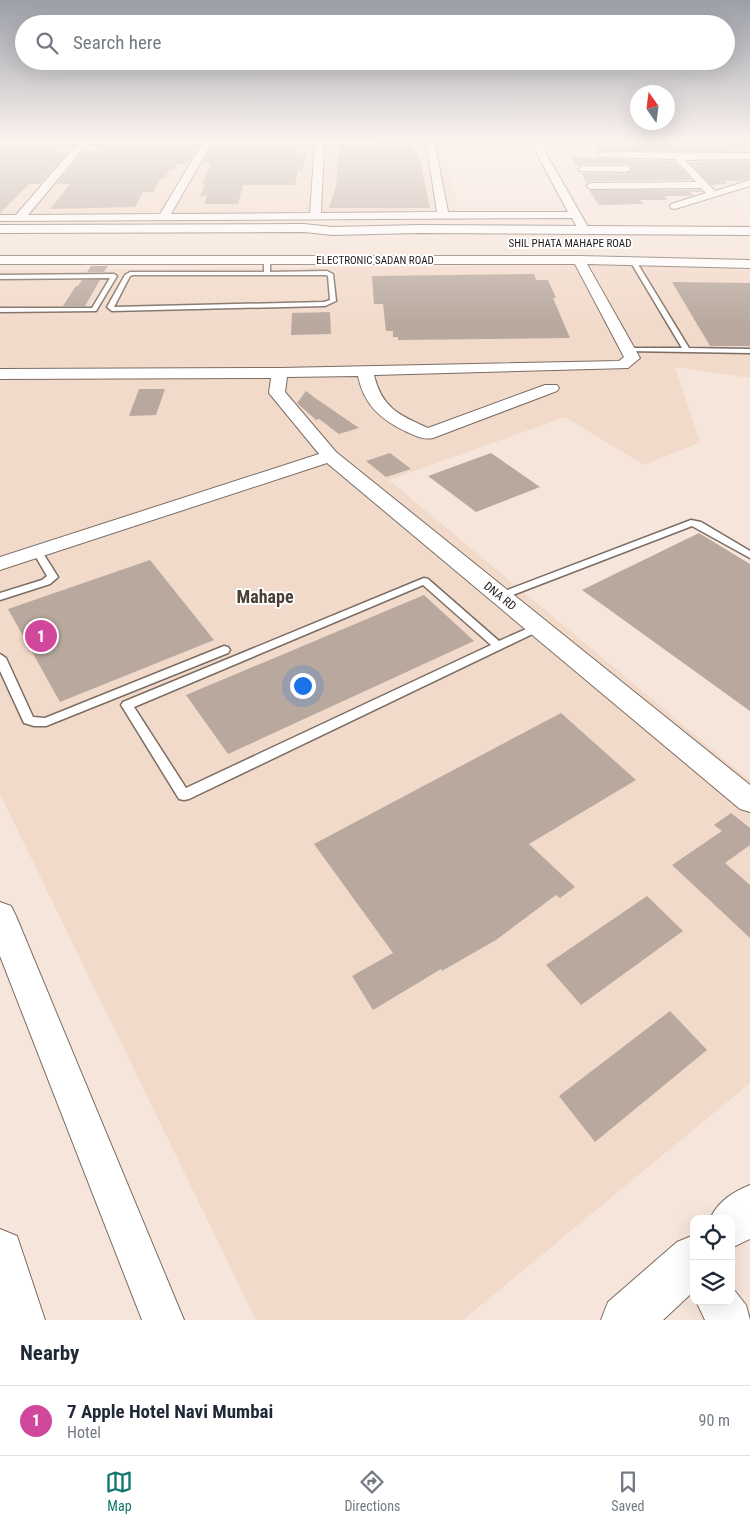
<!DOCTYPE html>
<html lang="en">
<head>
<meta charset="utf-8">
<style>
  :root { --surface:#fff; --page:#f6f6f7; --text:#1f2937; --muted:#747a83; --line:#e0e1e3; --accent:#0f766e }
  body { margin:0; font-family:"Roboto Condensed",sans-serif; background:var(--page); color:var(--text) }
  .controls { position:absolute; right:15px; bottom:15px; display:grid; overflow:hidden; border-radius:10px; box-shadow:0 5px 20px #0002 }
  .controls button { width:45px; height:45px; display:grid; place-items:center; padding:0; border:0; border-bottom:1px solid var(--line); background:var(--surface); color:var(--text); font:25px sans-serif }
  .compass { position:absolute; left:630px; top:85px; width:45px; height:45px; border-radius:50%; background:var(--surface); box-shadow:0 5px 20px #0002; rotate:346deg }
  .you { position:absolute; left:302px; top:685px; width:18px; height:18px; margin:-12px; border:4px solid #fff; border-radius:50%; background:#1a73e8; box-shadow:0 0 0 8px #1a73e833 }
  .badge { display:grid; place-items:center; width:32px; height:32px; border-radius:50%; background:var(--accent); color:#fff; font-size:16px; font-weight:700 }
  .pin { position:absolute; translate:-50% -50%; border:2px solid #fff; box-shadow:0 1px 5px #0006 }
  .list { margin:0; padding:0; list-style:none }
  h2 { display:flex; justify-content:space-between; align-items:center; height:65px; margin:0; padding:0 20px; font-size:21px }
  h2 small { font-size:16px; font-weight:400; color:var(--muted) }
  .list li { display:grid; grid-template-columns:32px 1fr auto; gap:15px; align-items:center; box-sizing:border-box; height:70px; padding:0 20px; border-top:1px solid var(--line) }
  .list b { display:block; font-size:19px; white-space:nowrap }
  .list p { margin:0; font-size:16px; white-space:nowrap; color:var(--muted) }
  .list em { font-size:16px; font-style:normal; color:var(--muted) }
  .icon { flex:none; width:28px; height:28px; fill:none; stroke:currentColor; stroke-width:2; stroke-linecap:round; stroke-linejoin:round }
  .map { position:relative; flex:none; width:750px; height:1320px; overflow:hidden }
  .search { position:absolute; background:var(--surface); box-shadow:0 5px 20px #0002; left:15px; right:15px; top:15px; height:55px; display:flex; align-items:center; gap:12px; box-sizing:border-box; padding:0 18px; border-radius:28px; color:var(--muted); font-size:19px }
  .sheet { height:135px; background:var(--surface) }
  nav { display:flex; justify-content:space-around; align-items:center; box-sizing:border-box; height:70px; border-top:1px solid var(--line); background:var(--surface); font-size:14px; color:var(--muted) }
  nav a { display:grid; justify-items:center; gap:2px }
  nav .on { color:var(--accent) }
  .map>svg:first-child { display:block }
  .built { fill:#f2daca }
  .building { fill:#b8a89e }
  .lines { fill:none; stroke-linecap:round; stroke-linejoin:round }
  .lane-casing { stroke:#7b6d63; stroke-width:3 }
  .street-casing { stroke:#7b6d63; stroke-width:2 }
  .secondary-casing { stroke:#7b6d63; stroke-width:2 }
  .primary-casing { stroke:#7b6d63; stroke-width:2 }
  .lane { fill:#fff; fill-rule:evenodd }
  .street { fill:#fff; fill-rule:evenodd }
  .secondary { fill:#fff; fill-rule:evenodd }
  .primary { fill:#fff; fill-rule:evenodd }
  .labels { text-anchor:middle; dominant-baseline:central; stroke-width:4; stroke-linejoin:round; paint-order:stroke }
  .far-street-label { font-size:11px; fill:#211b18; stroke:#fff }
  .street-label { font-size:12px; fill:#211b18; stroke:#fff }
  .district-label { font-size:18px; font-weight:bold; fill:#4a3d34; stroke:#fff }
</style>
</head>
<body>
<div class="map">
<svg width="750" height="1320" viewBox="0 0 750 1320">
  <rect width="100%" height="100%" fill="#f6e5da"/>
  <path class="built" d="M 0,141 L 443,141 L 458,212 L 0,214 Z
    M 614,265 L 750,270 L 750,378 L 675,367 L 700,442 L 644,465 L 565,417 L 389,480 L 750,781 L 750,1083 L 463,1320 L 256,1320 L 0,794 L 0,270 Z"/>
  <path class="building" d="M 622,142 L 750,142 L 750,151 L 599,152 L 593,143 Z
    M 104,146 L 186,146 L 186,147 L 198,147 L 188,164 L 177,164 L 175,169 L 170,169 L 164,179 L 160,179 L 153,192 L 143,192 L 135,207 L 50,209 L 70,184 L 56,184 L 84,151 L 101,151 Z
    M 339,146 L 412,146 L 413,152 L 418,152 L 430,208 L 329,208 L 336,186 Z
    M 0,147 L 58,147 L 55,151 L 69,151 L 40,184 L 29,184 L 0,213 Z
    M 211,147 L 297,147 L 296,153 L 306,153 L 303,171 L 298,171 L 295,185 L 243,185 L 238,204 L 204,204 L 207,196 L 200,196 L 205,185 L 202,185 L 211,163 L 202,163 Z
    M 571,157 L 674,161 L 692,180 L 591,181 L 587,183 L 581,173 L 626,174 L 633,168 L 626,164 L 583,164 L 577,167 Z
    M 750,161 L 750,178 L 741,181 L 724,181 L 727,184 L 711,185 L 689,162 Z
    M 589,190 L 700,190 L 702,192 L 690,192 L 693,195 L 691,196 L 665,196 L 668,200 L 640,200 L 643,204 L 599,205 Z
    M 91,266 L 108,266 L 104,272 L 87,272 Z
    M 534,274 L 536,280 L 548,280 L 556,298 L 553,298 L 570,338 L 398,340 L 398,337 L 393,337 L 393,331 L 386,331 L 383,304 L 374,304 L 372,276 Z
    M 82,280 L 100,280 L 85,306 L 63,306 L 76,286 L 78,286 Z
    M 672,282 L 750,283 L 750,346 L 710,346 Z
    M 330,312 L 331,334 L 291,335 L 292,313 Z
    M 139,389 L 165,389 L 156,415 L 129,416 Z
    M 306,391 L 315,398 L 359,428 L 339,434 L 319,419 L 316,420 L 297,403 Z
    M 390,453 L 411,469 L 386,477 L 366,461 Z
    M 491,453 L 540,487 L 476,512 L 428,476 Z
    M 699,533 L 750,564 L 750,711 L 582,590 Z
    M 150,560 L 214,640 L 60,702 L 8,609 Z
    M 424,595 L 474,641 L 228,754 L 186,695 Z
    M 561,713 L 636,780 L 529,844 L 575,887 L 560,898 L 556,895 L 496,940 L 442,971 L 441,969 L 373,1010 L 352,976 L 393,953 L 314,844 Z
    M 731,813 L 750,828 L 750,845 L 725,863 L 750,885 L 750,938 L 672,865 L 722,831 L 714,825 Z
    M 647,896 L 683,931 L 581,1005 L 546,965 Z
    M 670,1011 L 707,1050 L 595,1142 L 559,1096 Z"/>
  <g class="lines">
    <g class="lane-casing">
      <path id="lane" d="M 263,258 L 270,264 L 270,272 L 327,271 L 333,274 L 336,301 L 325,306 L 112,311 L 107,307 L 125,275 L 130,272 L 264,272 L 264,264 L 260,260 ZM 133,275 L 326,275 L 328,276 L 330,300 L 324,302 L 114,307 L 130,276 Z
        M 633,259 L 636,261 L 689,348 L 750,349 L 750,353 L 626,351 L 624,350 L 628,348 L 682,348 L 630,261 Z
        M 114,274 L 117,276 L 96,311 L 0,312 L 0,308 L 92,308 L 110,278 L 0,279 L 0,275 Z
        M 691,520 L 701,522 L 750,551 L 750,558 L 692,526 L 505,598 L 497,598 L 496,596 L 497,594 Z
        M 38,549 L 41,550 L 58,577 L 50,584 L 0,600 L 0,593 L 42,580 L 47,576 L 33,552 Z
        M 424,578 L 428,579 L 499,641 L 535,625 L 543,625 L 544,627 L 543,629 L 189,799 L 184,800 L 179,799 L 123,708 L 121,705 L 123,702 ZM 423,585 L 491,645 L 186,788 L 134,707 Z
        M 224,646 L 228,647 L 230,650 L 228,653 L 46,726 L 34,726 L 24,723 L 0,671 L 0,654 L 6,658 L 33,717 L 45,718 Z"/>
    </g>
    <g class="street-casing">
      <path id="street" d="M 0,141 L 382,141 L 378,144 L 324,144 L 321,213 L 437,212 L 426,141 L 434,141 L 448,212 L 568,212 L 530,141 L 539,141 L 588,227 L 586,229 L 578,229 L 572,218 L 0,221 L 0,215 L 16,215 L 77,144 L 0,145 ZM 87,144 L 202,144 L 160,214 L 28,215 ZM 211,144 L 315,144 L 310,213 L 171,214 Z
        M 602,152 L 750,153 L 750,159 L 685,160 L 715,191 L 750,180 L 750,186 L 675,209 L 671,208 L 670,206 L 671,204 L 706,193 L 701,188 L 591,189 L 586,186 L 591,183 L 696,182 L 675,159 L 599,157 L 597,155 Z
        M 583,166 L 626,166 L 631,169 L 626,172 L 580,171 L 578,169 Z
        M 0,256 L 579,256 L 750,260 L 750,268 L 587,264 L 640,358 L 628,368 L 374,375 C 382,408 399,415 428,428 L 545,385 L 557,385 L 559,388 L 557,391 L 433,438 C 423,440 416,436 407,432 C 381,420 364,405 358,376 L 287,377 L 285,392 L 336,452 L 750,785 L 750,812 L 740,809 L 327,463 L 0,570 L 0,557 L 319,454 L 269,393 L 271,378 L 0,379 L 0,369 L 280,368 L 619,361 L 624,357 L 575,264 L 0,264 Z
        M 0,902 L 11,906 L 16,916 L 184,1320 L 142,1320 L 0,956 Z
        M 731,1286 L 746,1305 L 750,1320 L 705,1320 L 696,1301 L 731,1301 Z"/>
    </g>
    <g class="secondary-casing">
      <path id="secondary" d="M 750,1185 L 750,1239 L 731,1248 L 731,1219 L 710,1219 C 718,1201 733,1192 750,1185 Z
        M 0,1229 L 17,1236 L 45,1320 L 0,1320 Z
        M 694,1235 L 694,1291 L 663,1320 L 601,1320 L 608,1302 L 677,1242 Z"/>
    </g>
    <g class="primary-casing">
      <path id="primary" d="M 304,224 L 332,227 L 419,225 L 750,227 L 750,235 L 419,233 L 332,235 L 304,232 L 0,233 L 0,225 Z"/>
    </g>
    <use href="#lane" class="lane"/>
    <use href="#street" class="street"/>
    <use href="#secondary" class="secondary"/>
    <use href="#primary" class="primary"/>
  </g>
  <linearGradient id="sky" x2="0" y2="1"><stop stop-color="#9c9fa8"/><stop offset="0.43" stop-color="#fbf3ee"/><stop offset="1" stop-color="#fbf3ee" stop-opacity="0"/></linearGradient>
  <rect width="750" height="326" fill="url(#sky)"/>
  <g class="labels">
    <g class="far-street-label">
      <text x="570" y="243">SHIL PHATA MAHAPE ROAD</text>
      <text x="375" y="260">ELECTRONIC SADAN ROAD</text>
    </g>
    <g class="street-label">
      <text transform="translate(500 596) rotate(39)">DNA RD</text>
    </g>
    <g class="district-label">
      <text x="265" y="596">Mahape</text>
    </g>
  </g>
</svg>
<div class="controls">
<button><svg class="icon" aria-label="locate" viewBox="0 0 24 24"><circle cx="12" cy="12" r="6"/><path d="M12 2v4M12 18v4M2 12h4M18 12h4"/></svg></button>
<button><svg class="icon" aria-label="layers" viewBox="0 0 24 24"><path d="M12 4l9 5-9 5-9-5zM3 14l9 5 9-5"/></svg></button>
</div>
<svg class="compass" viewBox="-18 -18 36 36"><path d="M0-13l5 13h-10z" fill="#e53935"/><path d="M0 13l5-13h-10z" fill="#747a83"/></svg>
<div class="you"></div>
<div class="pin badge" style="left:41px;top:636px;background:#d1479c">1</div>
<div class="search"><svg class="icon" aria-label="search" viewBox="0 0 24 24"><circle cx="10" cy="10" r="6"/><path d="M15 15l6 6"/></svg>Search here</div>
</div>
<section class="sheet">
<h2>Nearby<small></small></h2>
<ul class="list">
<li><span class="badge" style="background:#d1479c">1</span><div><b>7 Apple Hotel Navi Mumbai</b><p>Hotel</p></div><em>90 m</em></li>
</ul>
</section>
<nav>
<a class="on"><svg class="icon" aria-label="map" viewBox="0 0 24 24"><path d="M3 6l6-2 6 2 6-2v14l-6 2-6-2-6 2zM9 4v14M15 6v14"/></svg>Map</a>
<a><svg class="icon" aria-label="directions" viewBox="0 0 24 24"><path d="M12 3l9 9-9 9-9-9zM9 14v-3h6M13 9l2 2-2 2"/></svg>Directions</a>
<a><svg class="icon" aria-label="saved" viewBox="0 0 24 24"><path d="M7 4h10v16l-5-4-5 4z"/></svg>Saved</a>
</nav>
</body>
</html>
